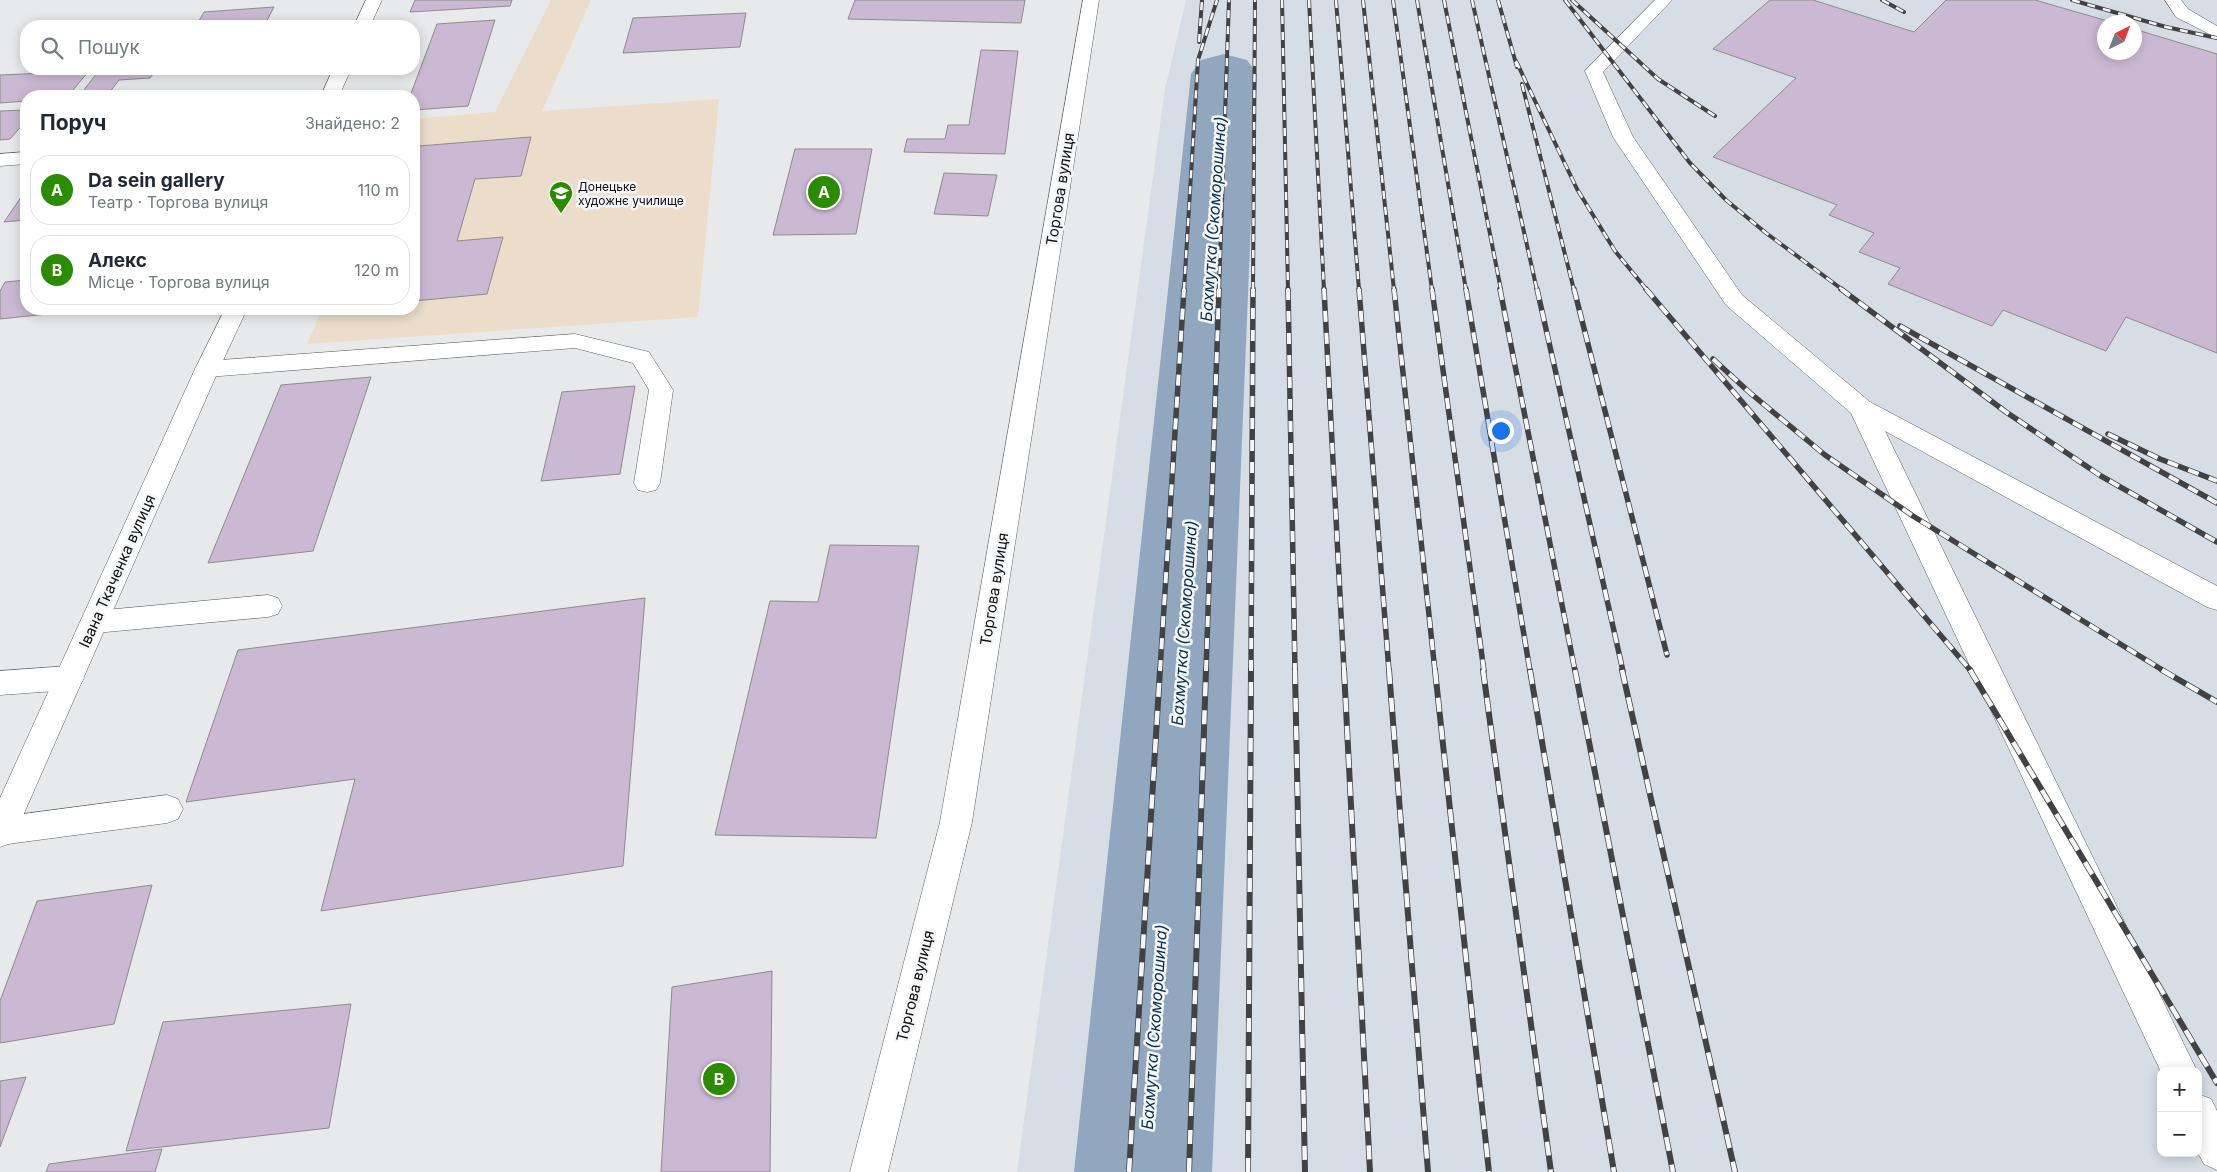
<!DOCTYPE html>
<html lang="uk">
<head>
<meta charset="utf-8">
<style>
  :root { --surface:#fff; --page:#f6f6f7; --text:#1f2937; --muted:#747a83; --line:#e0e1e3; --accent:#2b8c00 }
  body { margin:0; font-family:Inter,sans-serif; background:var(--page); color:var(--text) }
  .controls { position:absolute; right:15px; bottom:15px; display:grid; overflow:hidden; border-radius:10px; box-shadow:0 2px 12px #0003 }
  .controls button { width:45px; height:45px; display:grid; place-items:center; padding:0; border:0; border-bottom:1px solid var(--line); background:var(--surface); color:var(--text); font:25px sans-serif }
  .compass { position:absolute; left:2097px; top:15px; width:45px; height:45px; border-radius:50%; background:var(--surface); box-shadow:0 2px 12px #0003; rotate:42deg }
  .you { position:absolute; left:1500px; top:430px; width:18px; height:18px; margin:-12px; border:4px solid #fff; border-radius:50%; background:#1a73e8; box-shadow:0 0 0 8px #1a73e833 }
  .badge { display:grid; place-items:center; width:32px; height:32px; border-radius:50%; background:var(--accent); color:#fff; font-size:16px; font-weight:700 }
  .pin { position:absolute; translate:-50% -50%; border:2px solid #fff; box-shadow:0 1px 5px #0006 }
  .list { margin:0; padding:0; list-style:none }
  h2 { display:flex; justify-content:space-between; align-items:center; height:65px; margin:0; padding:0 20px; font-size:21px }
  h2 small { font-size:16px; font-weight:400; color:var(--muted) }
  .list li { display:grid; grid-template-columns:32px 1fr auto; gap:15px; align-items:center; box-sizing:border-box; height:70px; margin:0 10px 10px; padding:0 10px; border:1px solid var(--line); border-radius:20px }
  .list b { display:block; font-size:19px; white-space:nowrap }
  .list p { margin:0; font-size:16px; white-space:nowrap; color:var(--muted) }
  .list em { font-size:16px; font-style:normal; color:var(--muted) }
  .icon { flex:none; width:28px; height:28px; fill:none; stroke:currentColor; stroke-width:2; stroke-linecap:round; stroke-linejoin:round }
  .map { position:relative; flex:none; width:2217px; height:1172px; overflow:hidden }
  .search { position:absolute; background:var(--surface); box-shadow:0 2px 12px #0003; left:20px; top:20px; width:400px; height:55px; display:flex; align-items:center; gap:12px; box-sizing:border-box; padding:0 18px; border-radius:20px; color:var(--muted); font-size:19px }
  .panel { position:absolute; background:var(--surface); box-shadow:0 2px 12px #0003; left:20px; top:90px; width:400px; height:225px; border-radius:20px }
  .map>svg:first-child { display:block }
  .built { fill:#d6dde4; fill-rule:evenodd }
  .education { fill:#ebddca }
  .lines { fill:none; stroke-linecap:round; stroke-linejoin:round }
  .river { fill:#91a7bf; fill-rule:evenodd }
  .building { fill:#cbb9d4; stroke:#8c8b8c }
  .minor-casing { stroke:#5e5f60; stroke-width:1 }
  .major-casing { stroke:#5e5f60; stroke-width:1 }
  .minor { fill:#fff; fill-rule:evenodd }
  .major { fill:#fff; fill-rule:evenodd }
  .rail-far2-casing { stroke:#424244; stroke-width:4 }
  .rail-far1-casing { stroke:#424244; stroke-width:5.5 }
  .rail-casing { stroke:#424244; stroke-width:6 }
  .rail-far2 { stroke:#f5f6f8; stroke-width:2.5; stroke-dasharray:8; stroke-linecap:butt }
  .rail-far1 { stroke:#f5f6f8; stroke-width:4; stroke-dasharray:11; stroke-linecap:butt }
  .rail { stroke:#f5f6f8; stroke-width:4.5; stroke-dasharray:14; stroke-linecap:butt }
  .labels { text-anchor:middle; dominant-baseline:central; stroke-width:5; stroke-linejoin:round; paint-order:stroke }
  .far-poi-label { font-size:12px; fill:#0e0e0f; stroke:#f5f6f8; text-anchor:start }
  .street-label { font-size:15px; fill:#0e0e0f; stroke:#f5f6f8 }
  .water-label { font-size:16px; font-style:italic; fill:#0b2f50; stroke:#f5f6f8 }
</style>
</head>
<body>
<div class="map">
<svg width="2217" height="1172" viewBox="0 0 2217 1172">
  <rect width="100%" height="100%" fill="#e8e9eb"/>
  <path class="built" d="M 1186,0 L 2217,0 L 2217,1172 L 1017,1172 L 1165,89 ZM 2104,22 L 2134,22 L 2134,52 L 2104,52 ZM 2161,1071 L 2198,1071 L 2198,1153 L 2161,1153 Z"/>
  <path class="education" d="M 551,0 L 591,0 L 542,111 L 719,99 L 698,317 L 307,344 L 322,309 L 414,309 L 414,119 L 495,112 Z"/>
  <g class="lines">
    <path class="river" d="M 1224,54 L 1247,60 L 1257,74 L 1212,1172 L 1074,1172 L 1191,74 L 1201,60 Z"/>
  </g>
  <path class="building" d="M 415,0 L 512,0 L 510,6 L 410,12 Z
    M 855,0 L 1025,0 L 1021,23 L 848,19 Z
    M 1770,0 L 1813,0 L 1914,32 L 1946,0 L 2035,0 L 2111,22 L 2104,22 L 2104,52 L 2134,52 L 2134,29 L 2217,54 L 2217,353 L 2126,317 L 2106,351 L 2003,310 L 1992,326 L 1888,284 L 1900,268 L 1859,252 L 1874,233 L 1829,215 L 1837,205 L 1713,157 L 1796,78 L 1713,49 Z
    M 274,7 L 264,26 L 196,26 L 204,12 Z
    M 746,13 L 740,47 L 623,53 L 633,18 Z
    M 495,20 L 468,106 L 414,110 L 414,96 L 410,96 L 437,24 Z
    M 981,50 L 1018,51 L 1005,154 L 904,152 L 907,139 L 945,139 L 948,125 L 969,125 Z
    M 100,69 L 157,69 L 150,78 L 119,80 L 109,93 L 80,95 Z
    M 89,71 L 68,96 L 26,96 L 26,101 L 0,103 L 0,75 Z
    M 26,110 L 26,121 L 10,139 L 0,140 L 0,111 Z
    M 531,137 L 521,176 L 475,179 L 457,241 L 503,237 L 487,294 L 414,301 L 414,159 L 419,146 Z
    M 795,149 L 872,149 L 856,234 L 773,235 Z
    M 944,173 L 997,175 L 988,216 L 934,214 Z
    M 26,190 L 26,220 L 4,222 Z
    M 26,280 L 26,309 L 95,309 L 0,319 L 0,291 L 5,282 Z
    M 371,377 L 313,551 L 208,563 L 281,385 Z
    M 635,386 L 620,474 L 541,481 L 562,392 Z
    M 830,545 L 919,546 L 876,838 L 715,835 L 770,601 L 818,602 Z
    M 645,598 L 623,866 L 321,911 L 355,779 L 186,802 L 238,650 Z
    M 152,885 L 114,1024 L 0,1043 L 0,1001 L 37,901 Z
    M 772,971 L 770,1172 L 661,1172 L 672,987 Z
    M 351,1004 L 329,1128 L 126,1151 L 163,1022 Z
    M 26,1077 L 0,1147 L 0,1081 Z
    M 162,1149 L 155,1172 L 46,1172 L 49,1164 Z"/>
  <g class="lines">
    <g class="minor-casing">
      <path id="minor" d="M 1083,0 L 1099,0 L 972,822 L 888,1172 L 850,1172 L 940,822 Z
        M 1655,0 L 1672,0 L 1603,72 L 1633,137 L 1742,295 L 1870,402 L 2217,586 L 2217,610 L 2207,607 L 1885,431 L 2197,1071 L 2161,1071 L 2161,1072 L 1851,413 L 1726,305 L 1613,137 L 1585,71 Z
        M 2165,0 L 2181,0 L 2188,9 L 2217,26 L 2217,38 L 2176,17 Z
        M 26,152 L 26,164 L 0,166 L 0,154 Z
        M 575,334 L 649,352 L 673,390 L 660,483 L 656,490 L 647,492 L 638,490 L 634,483 L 649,390 L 633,363 L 575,348 L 207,377 L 199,375 L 195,369 L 199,363 L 207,361 Z
        M 268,595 L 278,598 L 282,606 L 278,614 L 268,617 L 95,633 L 85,630 L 81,622 L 85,614 L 95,611 Z
        M 69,666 L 79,669 L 84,678 L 79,687 L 69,690 L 0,695 L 0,671 Z
        M 167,795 L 178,799 L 183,809 L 178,819 L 167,823 L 0,845 L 1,817 Z
        M 2198,1094 L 2211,1099 L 2217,1111 L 2217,1170 L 2204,1164 L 2198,1153 Z"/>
    </g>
    <g class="major-casing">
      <path id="major" d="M 366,0 L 382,0 L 370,26 L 354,26 Z
        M 333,69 L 351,69 L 339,96 L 321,96 Z
        M 225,309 L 247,309 L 219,369 L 11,843 L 0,847 L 0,798 L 195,369 Z"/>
    </g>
    <use href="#minor" class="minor"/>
    <use href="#major" class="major"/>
    <g class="rail-far2-casing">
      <path id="rail-far2" d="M 1282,0 L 1288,290
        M 1309,0 L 1324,290
        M 1336,0 L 1359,290
        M 1363,0 L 1394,290
        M 1393,0 L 1432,290
        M 1417,0 L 1466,290
        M 1444,0 L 1501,290
        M 1472,0 L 1537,290
        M 1498,0 L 1517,67
        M 1565,0 L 1690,163 L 1726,200 L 1766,233 L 1843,290
        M 1572,0 L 1658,79 L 1715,116
        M 1882,0 L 1904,12
        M 2072,0 L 2166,27 L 2217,38
        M 1199,42 L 1202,0
        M 1516,61 L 1577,189 L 1615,251 L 1647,290
        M 1522,84 L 1574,290
        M 1184,290 L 1198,60 L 1217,0
        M 1219,290 L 1229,0
        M 1253,290 L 1255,0"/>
    </g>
    <g class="rail-far1-casing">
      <path id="rail-far1" d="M 1288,289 L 1295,671
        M 1324,289 L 1344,671
        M 1359,289 L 1389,671
        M 1394,289 L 1435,671
        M 1432,289 L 1484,671
        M 1466,289 L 1530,671
        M 1500,289 L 1575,671
        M 1537,289 L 1623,671
        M 1574,289 L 1667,655
        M 1646,289 L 1971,671
        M 1841,289 L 2006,412 L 2101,476 L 2217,542
        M 1900,326 L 2217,503
        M 1713,359 L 1749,392 L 1825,455 L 1913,516 L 2164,671
        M 2108,434 L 2160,459 L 2217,481
        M 1160,671 L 1184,289
        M 1206,671 L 1219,289
        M 1251,671 L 1253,289"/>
    </g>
    <g class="rail-casing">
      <path id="rail" d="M 1295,670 L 1305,1172
        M 1344,670 L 1370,1172
        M 1389,670 L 1428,1172
        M 1435,670 L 1489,1172
        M 1483,670 L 1551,1172
        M 1530,670 L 1614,1172
        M 1575,670 L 1673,1172
        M 1622,670 L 1735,1172
        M 1970,670 L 2217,1083
        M 2162,670 L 2217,702
        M 1129,1172 L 1160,670
        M 1189,1172 L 1206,670
        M 1248,1172 L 1251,670"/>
    </g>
    <use href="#rail-far2" class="rail-far2"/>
    <use href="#rail-far1" class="rail-far1"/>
    <use href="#rail" class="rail"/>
  </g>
  <defs>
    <g id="university-pin" transform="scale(1.25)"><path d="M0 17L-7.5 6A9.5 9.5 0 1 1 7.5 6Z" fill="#2b8c00" stroke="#f5f6f8"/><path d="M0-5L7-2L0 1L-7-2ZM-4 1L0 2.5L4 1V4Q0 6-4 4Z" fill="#fff"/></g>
  </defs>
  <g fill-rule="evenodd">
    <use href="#university-pin" x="561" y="193"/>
  </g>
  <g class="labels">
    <g class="far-poi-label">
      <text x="578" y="186">Донецьке<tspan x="578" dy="14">художнє училище</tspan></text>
    </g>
    <g class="street-label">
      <text transform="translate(1060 189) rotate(-81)">Торгова вулиця</text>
      <text transform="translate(117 571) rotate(-66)">Івана Ткаченка вулиця</text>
      <text transform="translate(994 589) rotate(-81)">Торгова вулиця</text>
      <text transform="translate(915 986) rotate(-76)">Торгова вулиця</text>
    </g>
    <g class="water-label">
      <text transform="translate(1213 219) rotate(-86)">Бахмутка (Скоморошина)</text>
      <text transform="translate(1184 623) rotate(-86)">Бахмутка (Скоморошина)</text>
      <text transform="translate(1154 1027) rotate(-86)">Бахмутка (Скоморошина)</text>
    </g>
  </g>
</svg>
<div class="controls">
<button>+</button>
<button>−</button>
</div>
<svg class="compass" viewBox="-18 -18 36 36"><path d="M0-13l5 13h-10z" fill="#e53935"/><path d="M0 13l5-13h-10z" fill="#747a83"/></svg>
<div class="you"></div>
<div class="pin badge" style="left:824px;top:192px">A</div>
<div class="pin badge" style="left:719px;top:1079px">B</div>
<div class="search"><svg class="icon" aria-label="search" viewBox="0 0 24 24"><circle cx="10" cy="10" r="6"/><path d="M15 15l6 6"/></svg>Пошук</div>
<section class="panel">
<h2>Поруч<small>Знайдено: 2</small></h2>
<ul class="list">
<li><span class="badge">A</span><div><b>Da sein gallery</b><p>Театр · Торгова вулиця</p></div><em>110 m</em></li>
<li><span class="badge">B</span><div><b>Алекс</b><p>Місце · Торгова вулиця</p></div><em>120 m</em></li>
</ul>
</section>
</div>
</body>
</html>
